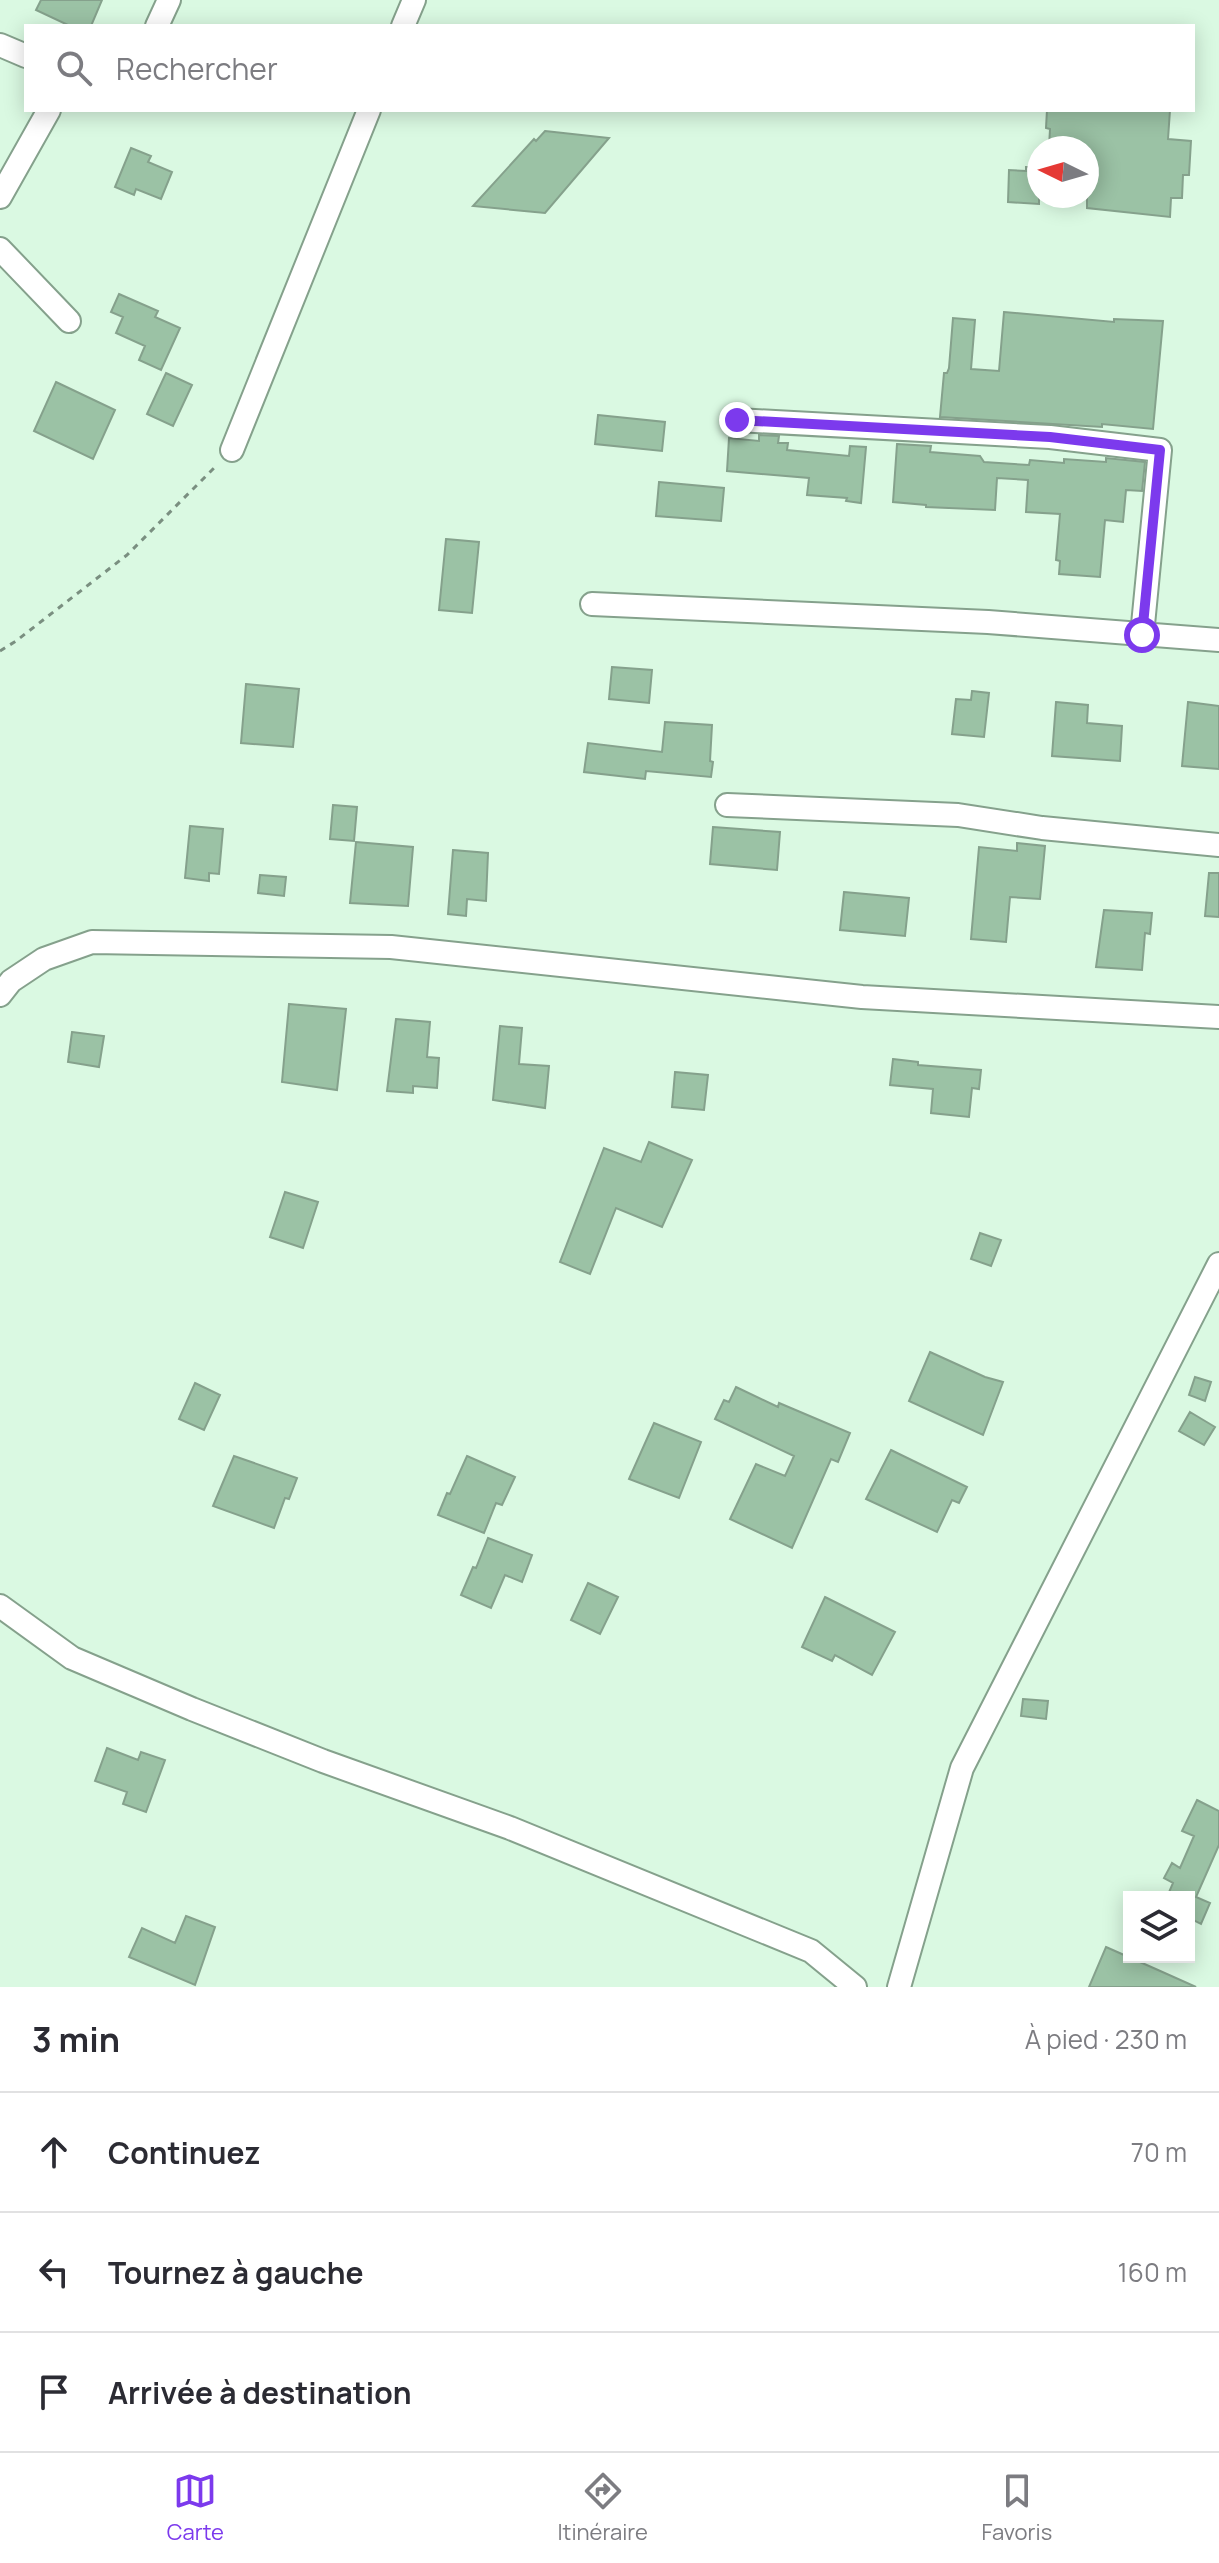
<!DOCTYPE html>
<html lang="fr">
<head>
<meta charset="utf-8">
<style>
  :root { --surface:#fff; --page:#f7f7f7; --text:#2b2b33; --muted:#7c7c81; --line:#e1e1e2; --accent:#7c3aed }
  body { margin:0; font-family:Manrope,sans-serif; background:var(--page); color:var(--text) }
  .controls { position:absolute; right:24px; bottom:24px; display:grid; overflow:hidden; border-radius:0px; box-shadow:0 4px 20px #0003 }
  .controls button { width:72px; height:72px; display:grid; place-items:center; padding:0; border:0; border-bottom:2px solid var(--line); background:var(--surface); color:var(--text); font:40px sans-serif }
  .compass { position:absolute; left:1027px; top:136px; width:72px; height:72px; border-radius:50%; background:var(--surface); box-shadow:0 4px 20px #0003; rotate:275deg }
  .stop { position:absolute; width:24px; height:24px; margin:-18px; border:6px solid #7c3aed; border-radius:50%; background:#fff }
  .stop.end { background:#7c3aed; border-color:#fff; box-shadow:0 2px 8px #0008 }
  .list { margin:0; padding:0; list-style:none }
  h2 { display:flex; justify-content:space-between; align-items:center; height:104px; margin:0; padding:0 32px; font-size:34px }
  h2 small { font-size:26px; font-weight:400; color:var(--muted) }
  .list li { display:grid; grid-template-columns:52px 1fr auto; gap:24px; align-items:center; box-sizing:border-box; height:120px; padding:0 32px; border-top:2px solid var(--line) }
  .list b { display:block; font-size:30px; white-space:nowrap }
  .list em { font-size:26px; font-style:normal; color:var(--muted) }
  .icon { flex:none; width:44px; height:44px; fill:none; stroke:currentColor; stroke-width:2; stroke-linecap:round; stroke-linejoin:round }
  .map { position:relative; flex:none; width:1219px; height:1987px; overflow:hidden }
  .search { position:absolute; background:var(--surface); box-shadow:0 4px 20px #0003; left:24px; right:24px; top:24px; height:88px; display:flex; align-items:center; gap:20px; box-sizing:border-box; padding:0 28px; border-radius:0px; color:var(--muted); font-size:30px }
  .sheet { height:464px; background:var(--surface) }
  nav { display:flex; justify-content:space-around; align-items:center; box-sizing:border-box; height:112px; border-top:2px solid var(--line); background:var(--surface); font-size:22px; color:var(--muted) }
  nav a { display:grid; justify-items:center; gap:4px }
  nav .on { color:var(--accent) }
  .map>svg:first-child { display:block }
  .building { fill:#9bc2a5; stroke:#85a18c; stroke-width:2 }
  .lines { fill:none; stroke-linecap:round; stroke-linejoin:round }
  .minor-casing { stroke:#85a18c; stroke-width:26 }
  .path { stroke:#7a8f80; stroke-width:3; stroke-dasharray:6 6; stroke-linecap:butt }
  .minor { stroke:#fff; stroke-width:22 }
  .route { stroke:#7c3aed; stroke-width:10 }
</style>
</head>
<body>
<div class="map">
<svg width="1219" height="1987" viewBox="0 0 1219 1987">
  <rect width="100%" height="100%" fill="#daf9e2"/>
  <path class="building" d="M 41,0 L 102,0 L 91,26 L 70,26 L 36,10 Z
    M 1047,110 L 1170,110 L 1168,139 L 1191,141 L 1189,175 L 1183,175 L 1182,198 L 1171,198 L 1170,217 L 1087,208 L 1087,148 L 1049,148 L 1050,129 L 1046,128 Z
    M 545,131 L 609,138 L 545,213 L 473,206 L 534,139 L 536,141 Z
    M 131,148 L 151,156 L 148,162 L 172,172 L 161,199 L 136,189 L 134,195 L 115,187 Z
    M 1026,167 L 1039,168 L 1039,204 L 1008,202 L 1009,170 L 1026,171 Z
    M 119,294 L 158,311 L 155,317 L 180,328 L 161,370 L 139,360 L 145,346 L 116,333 L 123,317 L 111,312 Z
    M 1004,312 L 1114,322 L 1114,319 L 1163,321 L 1153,429 L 1102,424 L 1102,427 L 940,417 L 944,373 L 947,373 L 949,368 L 953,318 L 975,320 L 971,369 L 999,371 Z
    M 166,373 L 192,385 L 173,426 L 147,414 Z
    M 56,382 L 115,410 L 93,459 L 34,431 Z
    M 598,415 L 665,422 L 662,451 L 595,444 Z
    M 759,435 L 779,436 L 778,443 L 788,443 L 787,450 L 849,456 L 850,446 L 866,447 L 861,503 L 846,501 L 847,498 L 807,495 L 809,478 L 727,471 L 729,438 L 759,441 Z
    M 897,444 L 931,446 L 930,452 L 980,456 L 984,462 L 1029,465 L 1030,460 L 1064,463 L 1064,459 L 1106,462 L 1106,458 L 1145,462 L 1142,491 L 1126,490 L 1123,522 L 1105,520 L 1100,577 L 1059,574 L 1060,561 L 1056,560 L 1060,514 L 1026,512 L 1028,480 L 997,478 L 995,510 L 926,507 L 926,505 L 893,502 Z
    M 659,482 L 724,488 L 721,521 L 656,516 Z
    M 446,539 L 479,542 L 472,613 L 439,610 Z
    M 612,667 L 652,670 L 649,703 L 609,699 Z
    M 246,684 L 299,689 L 293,747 L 241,743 Z
    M 972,691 L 989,693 L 984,737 L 952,734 L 956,699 L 971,700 Z
    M 1056,702 L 1088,705 L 1087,723 L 1122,726 L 1120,761 L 1052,756 Z
    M 1188,702 L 1219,706 L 1219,769 L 1182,766 Z
    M 665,722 L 712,725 L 710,761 L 713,762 L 711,777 L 646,771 L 645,779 L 584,772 L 588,743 L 662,752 Z
    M 333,805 L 357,807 L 354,841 L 330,839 Z
    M 190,826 L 223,829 L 219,874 L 209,873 L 209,881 L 185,878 Z
    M 713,827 L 780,832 L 777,870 L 710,864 Z
    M 356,842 L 413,847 L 408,906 L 350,903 Z
    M 1017,843 L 1045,846 L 1040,899 L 1010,897 L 1006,942 L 971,939 L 979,847 L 1017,851 Z
    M 453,850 L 488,853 L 486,901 L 467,899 L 466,916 L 448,914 Z
    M 1209,873 L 1219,873 L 1219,917 L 1205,916 Z
    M 260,875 L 286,877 L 284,896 L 258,893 Z
    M 844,892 L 909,898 L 905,936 L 840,930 Z
    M 1104,910 L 1152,913 L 1150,934 L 1145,933 L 1142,970 L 1096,967 Z
    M 289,1004 L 346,1009 L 337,1090 L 282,1082 Z
    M 396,1019 L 430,1022 L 427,1057 L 439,1058 L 437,1088 L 413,1086 L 413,1093 L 387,1091 Z
    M 500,1026 L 522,1028 L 519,1064 L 549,1066 L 545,1108 L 493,1100 Z
    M 72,1032 L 104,1036 L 99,1067 L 68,1062 Z
    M 893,1059 L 918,1062 L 918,1065 L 981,1070 L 979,1089 L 972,1088 L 969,1117 L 931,1113 L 933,1089 L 890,1085 Z
    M 675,1072 L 708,1075 L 704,1110 L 672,1107 Z
    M 649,1142 L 692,1160 L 662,1227 L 616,1208 L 590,1274 L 560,1262 L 604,1148 L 641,1162 Z
    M 285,1192 L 318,1202 L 303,1248 L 270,1237 Z
    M 980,1233 L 1001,1240 L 991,1266 L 971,1259 Z
    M 930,1352 L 985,1377 L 1003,1382 L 983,1435 L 909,1401 Z
    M 1195,1377 L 1211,1382 L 1205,1401 L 1189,1395 Z
    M 195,1383 L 220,1395 L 204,1430 L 179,1419 Z
    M 736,1387 L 778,1407 L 779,1403 L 850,1433 L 838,1462 L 831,1459 L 792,1548 L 730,1519 L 756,1464 L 785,1476 L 794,1456 L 715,1419 L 724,1400 L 729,1402 Z
    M 1190,1412 L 1215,1427 L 1204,1445 L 1179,1431 Z
    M 654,1423 L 701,1442 L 679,1498 L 629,1479 Z
    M 891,1450 L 967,1487 L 959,1503 L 952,1500 L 937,1532 L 866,1499 Z
    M 234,1456 L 297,1478 L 289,1499 L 285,1498 L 274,1528 L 213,1506 Z
    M 467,1456 L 515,1477 L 502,1505 L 496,1503 L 484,1533 L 438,1515 L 447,1493 L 450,1494 Z
    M 488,1538 L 532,1555 L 522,1582 L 505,1575 L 491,1608 L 461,1595 L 473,1567 L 476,1568 Z
    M 588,1583 L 618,1597 L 600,1634 L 571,1620 Z
    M 825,1597 L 895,1632 L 872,1675 L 835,1655 L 832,1661 L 802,1647 Z
    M 1023,1699 L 1048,1701 L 1046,1719 L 1021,1716 Z
    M 107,1748 L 138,1760 L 141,1752 L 165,1760 L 146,1812 L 123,1804 L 127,1792 L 95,1781 Z
    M 1197,1800 L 1219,1811 L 1219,1845 L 1196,1897 L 1210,1903 L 1201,1924 L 1189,1918 L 1189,1897 L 1167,1897 L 1173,1883 L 1164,1878 L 1172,1863 L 1180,1868 L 1194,1836 L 1182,1831 Z
    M 186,1916 L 215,1927 L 195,1985 L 129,1957 L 142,1928 L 175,1943 Z
    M 1106,1947 L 1158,1970 L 1196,1987 L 1089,1987 Z"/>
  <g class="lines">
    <g class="minor-casing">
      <path id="minor" d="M 157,26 L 169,0
        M 403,26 L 414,0
        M 0,45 L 26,56
        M 0,197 L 49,110
        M 0,249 L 69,321
        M 737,420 L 1050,437 L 1160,450 L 1142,635
        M 232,450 L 369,110
        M 592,604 L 988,622 L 1219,640
        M 727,805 L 958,815 L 1042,828 L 1219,845
        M 0,995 L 11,981 L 44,959 L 92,942 L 391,947 L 862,997 L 1219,1017
        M 0,1606 L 72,1658 L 192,1709 L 323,1761 L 510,1828 L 811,1951 L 855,1987
        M 899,1987 L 962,1768 L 1219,1264"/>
    </g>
    <path class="path" d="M 0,651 L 16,641 L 127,555 L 218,464"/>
    <use href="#minor" class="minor"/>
  </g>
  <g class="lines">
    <path class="route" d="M 737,420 L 1050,437 L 1160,450 L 1142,635"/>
  </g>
</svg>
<div class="controls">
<button><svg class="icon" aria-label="layers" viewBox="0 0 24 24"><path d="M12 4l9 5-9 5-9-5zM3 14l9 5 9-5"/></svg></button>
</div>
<svg class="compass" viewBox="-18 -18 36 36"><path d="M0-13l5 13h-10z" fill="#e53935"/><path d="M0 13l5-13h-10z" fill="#7c7c81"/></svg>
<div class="stop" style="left:1142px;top:635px"></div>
<div class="stop end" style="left:737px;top:420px"></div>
<div class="search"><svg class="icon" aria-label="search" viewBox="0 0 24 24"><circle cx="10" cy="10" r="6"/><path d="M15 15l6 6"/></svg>Rechercher</div>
</div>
<section class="sheet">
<h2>3 min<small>À pied · 230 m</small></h2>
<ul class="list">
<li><svg class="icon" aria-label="ahead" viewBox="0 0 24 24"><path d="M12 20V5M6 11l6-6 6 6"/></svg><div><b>Continuez</b></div><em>70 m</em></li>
<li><svg class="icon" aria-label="left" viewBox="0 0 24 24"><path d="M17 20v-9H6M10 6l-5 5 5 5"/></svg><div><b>Tournez à gauche</b></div><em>160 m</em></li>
<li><svg class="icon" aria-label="arrive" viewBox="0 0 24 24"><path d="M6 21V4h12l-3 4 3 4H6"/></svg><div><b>Arrivée à destination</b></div></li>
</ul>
</section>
<nav>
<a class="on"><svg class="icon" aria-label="map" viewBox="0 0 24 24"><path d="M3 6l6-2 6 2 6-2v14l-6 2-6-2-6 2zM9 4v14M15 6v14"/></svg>Carte</a>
<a><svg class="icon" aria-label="directions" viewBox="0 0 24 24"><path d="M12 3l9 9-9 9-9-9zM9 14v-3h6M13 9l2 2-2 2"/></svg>Itinéraire</a>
<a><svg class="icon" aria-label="saved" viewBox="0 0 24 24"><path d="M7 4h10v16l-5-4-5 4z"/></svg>Favoris</a>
</nav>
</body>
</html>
